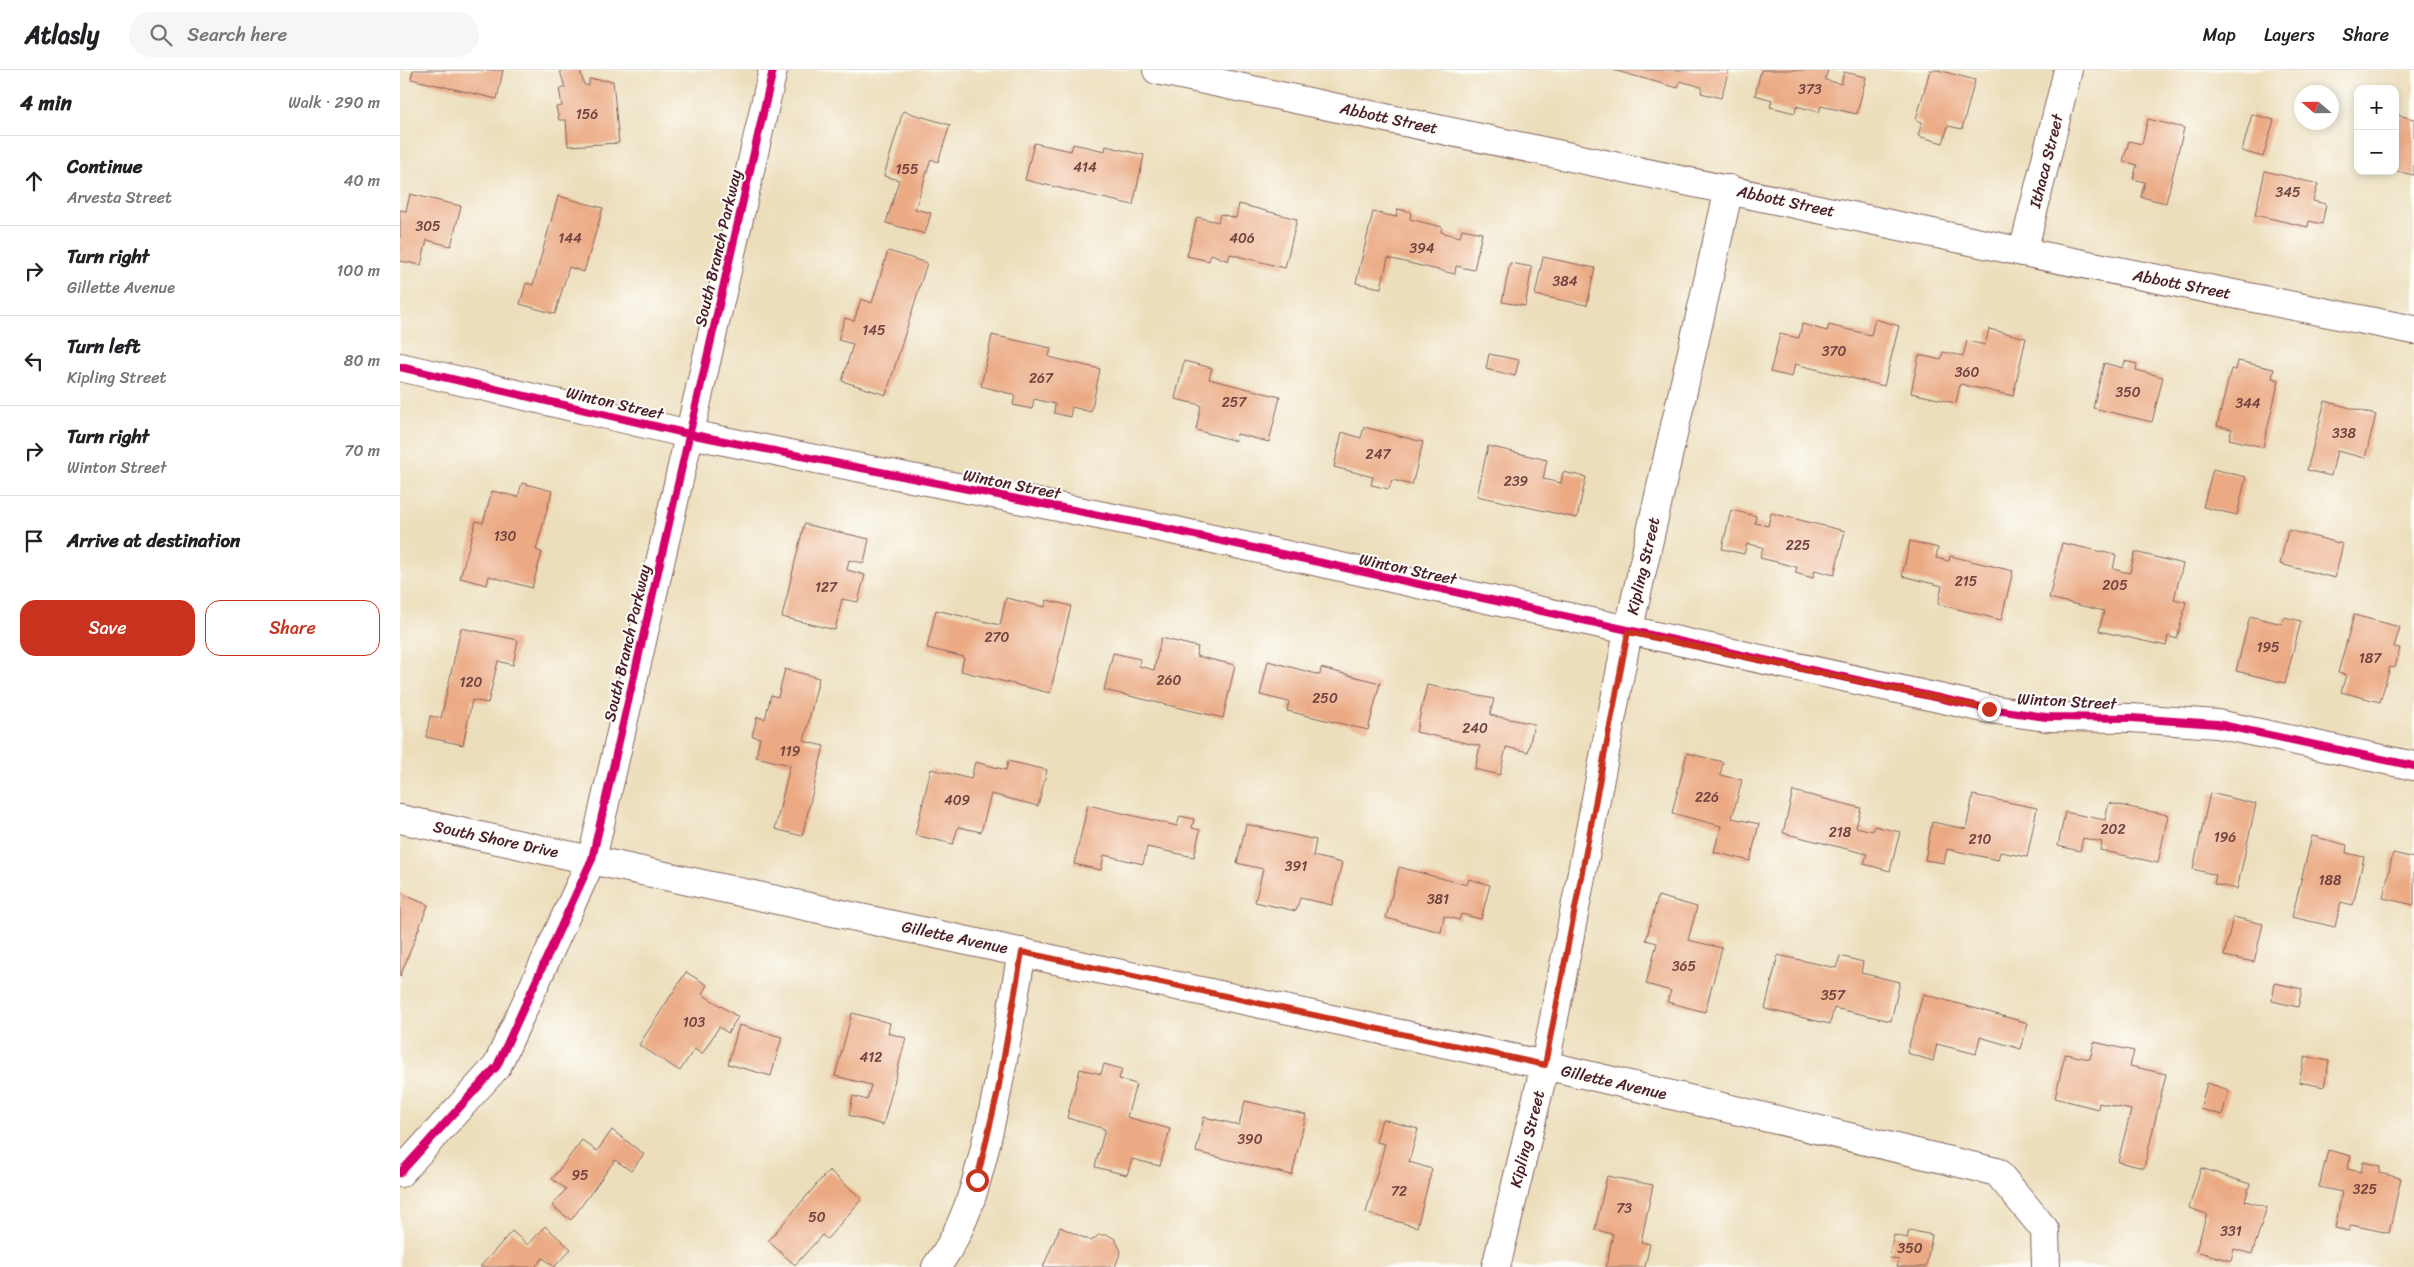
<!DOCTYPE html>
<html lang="en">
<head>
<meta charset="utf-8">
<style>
  :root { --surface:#fff; --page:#f6f6f6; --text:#202124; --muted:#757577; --line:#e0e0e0; --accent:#c8321e }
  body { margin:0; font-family:Sriracha,sans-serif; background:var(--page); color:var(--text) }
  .controls { position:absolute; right:15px; top:15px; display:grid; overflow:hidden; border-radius:10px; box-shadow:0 2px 8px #0003 }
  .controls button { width:45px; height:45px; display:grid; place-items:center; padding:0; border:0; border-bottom:1px solid var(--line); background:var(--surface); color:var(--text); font:25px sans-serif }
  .compass { position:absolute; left:1894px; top:15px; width:45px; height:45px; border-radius:50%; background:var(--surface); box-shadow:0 2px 8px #0003; rotate:290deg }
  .stop { position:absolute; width:15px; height:15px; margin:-11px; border:4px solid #c8321e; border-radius:50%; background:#fff }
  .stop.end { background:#c8321e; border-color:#fff; box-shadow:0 1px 5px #0008 }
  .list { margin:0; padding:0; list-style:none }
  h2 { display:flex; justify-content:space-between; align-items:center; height:65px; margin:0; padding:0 20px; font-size:21px }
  h2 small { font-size:16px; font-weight:400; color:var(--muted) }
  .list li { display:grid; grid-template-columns:32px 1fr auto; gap:15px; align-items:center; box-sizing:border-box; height:90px; padding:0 20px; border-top:1px solid var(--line) }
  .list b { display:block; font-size:19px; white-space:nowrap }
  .list p { margin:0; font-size:16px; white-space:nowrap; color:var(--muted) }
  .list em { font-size:16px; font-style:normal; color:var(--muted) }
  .actions { display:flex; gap:10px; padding:15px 20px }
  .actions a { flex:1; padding:11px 0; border:1px solid var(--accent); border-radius:15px; text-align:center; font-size:18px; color:var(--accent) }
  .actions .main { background:var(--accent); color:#fff }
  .icon { flex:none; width:28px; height:28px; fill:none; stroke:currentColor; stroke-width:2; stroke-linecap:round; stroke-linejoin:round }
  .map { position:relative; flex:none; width:2014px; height:1197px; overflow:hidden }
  header { display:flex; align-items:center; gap:30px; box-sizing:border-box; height:70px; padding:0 25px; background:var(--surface); border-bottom:1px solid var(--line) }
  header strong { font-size:24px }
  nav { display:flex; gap:28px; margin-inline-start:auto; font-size:18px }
  .search { width:350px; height:45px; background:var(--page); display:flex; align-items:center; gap:12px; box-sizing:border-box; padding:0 18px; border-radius:28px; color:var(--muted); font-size:19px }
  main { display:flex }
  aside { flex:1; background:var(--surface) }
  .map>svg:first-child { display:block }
  .building { fill:#ebaa84 }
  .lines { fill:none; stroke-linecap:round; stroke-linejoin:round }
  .minor-casing { stroke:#83625d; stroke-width:30 }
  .tertiary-casing { stroke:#83625d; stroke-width:30 }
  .secondary-casing { stroke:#83625d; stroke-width:30 }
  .minor { stroke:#fff; stroke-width:28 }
  .tertiary { stroke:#fff; stroke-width:28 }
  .secondary { stroke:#fff; stroke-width:28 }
  .cycleway-casing { stroke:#fdfcf7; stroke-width:11 }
  .cycleway { stroke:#d6006c; stroke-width:8 }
  .route { stroke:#c8321e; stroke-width:6 }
  .labels { text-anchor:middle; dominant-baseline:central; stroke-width:4; stroke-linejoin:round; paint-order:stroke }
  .number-label { font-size:14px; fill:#724241 }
  .street-label { font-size:16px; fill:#4a1f2b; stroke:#fdfcf7 }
</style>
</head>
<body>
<header>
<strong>Atlasly</strong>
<div class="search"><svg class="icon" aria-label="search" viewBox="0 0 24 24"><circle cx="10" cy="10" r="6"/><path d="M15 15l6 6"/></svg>Search here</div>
<nav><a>Map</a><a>Layers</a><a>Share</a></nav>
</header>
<main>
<aside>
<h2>4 min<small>Walk · 290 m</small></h2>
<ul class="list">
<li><svg class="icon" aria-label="ahead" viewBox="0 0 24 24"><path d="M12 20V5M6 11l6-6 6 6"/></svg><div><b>Continue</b><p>Arvesta Street</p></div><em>40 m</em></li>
<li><svg class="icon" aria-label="right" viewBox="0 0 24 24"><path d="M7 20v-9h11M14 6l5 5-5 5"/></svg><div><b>Turn right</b><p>Gillette Avenue</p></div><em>100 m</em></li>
<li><svg class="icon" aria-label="left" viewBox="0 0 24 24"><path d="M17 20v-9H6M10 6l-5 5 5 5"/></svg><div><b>Turn left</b><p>Kipling Street</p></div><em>80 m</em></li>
<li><svg class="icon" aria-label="right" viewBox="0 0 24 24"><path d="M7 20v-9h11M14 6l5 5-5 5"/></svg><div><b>Turn right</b><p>Winton Street</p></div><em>70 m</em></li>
<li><svg class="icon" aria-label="arrive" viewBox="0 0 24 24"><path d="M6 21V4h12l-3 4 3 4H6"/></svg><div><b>Arrive at destination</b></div></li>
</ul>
<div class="actions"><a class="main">Save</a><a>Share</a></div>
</aside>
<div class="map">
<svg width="2014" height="1197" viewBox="0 0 2014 1197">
  <rect width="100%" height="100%" fill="#fdfcf7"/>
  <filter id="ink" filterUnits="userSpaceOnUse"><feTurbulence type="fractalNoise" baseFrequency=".02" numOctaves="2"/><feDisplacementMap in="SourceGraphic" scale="10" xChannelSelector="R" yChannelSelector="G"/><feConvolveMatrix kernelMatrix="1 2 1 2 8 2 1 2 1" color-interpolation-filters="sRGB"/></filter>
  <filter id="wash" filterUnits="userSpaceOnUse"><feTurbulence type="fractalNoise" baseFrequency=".0096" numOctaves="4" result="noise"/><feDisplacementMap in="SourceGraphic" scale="20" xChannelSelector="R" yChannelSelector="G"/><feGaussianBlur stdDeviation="1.12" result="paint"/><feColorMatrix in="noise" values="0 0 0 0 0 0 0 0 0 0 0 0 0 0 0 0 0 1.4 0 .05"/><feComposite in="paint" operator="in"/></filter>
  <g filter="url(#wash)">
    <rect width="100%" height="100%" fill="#ecdebb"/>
    <g id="blocks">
      <path class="building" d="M 13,0 L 103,0 L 97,29 L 11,9 Z
        M 160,0 L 180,0 L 184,15 L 189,15 L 189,9 L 213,11 L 219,73 L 168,76 L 166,50 L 159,50 L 156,37 L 162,36 L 159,18 L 165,18 Z
        M 1213,0 L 1329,0 L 1321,28 L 1301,23 L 1302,17 L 1280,11 L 1278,18 Z
        M 1361,0 L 1428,0 L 1425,10 L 1441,14 L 1444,2 L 1466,7 L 1457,44 L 1421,36 L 1419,42 L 1396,36 L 1395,43 L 1370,37 L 1372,30 L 1355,25 Z
        M 1530,0 L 1538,0 L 1575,10 L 1562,59 L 1548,56 L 1543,73 L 1518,66 L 1522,52 L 1516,50 Z
        M 503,41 L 550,55 L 538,92 L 531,89 L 515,139 L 531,143 L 525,164 L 486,153 L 499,110 L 484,106 Z
        M 1852,44 L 1874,50 L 1863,87 L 1842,81 Z
        M 1998,45 L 2014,49 L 2014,105 L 1995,101 L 1995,55 Z
        M 1748,49 L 1784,58 L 1766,133 L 1741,127 L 1745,112 L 1733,109 L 1737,95 L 1723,91 L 1729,71 L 1742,74 Z
        M 634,73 L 671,81 L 673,74 L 705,81 L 706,76 L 744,85 L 733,135 L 625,110 Z
        M 1865,101 L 1918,114 L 1913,131 L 1926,134 L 1922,154 L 1909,151 L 1908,157 L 1855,145 Z
        M 10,124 L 61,136 L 51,176 L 27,170 L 21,195 L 0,191 L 0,140 L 6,141 Z
        M 158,126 L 203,138 L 184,202 L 169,197 L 155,244 L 120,234 L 126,213 L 133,215 Z
        M 839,134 L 897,149 L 885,198 L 830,184 L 828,191 L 811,184 L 809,191 L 787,186 L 797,147 L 818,152 L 820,144 L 836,148 Z
        M 998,139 L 1011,142 L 1010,149 L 1042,157 L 1041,162 L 1060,167 L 1062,159 L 1082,163 L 1074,200 L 1056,196 L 1055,204 L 988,188 L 981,218 L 956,213 L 973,142 L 996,147 Z
        M 488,181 L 527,193 L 486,325 L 442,311 L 453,274 L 438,270 L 445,248 L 454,251 L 461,229 L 472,233 Z
        M 1143,187 L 1195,198 L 1187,235 L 1135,225 Z
        M 1110,193 L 1132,197 L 1125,236 L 1102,232 Z
        M 1475,249 L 1499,256 L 1484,316 L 1395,294 L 1392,307 L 1370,302 L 1380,264 L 1399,268 L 1402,254 L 1427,261 L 1429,255 L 1471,265 Z
        M 1589,259 L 1626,268 L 1613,326 L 1560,314 L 1556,333 L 1511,323 L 1519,285 L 1541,290 L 1543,282 L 1563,286 L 1567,271 L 1585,275 Z
        M 592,265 L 651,278 L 649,287 L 700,299 L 691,342 L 672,337 L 670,347 L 654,343 L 655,334 L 634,329 L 632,339 L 613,335 L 615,325 L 581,316 Z
        M 1089,284 L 1119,290 L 1115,306 L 1086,299 Z
        M 784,291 L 812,298 L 809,309 L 880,327 L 869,372 L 837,364 L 836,371 L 796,360 L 801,335 L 775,329 Z
        M 1725,291 L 1737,294 L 1736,300 L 1763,307 L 1752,352 L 1693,338 L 1704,293 L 1723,298 Z
        M 1838,291 L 1874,299 L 1872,308 L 1879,310 L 1863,377 L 1829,369 L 1832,359 L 1817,356 L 1831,299 L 1836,300 Z
        M 1925,331 L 1976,345 L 1965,388 L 1937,381 L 1931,406 L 1907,400 Z
        M 964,357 L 1023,372 L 1012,415 L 992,410 L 989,419 L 971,415 L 973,407 L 934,397 L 942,362 L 961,368 Z
        M 1088,376 L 1147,390 L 1143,409 L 1161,413 L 1163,402 L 1186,407 L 1177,448 L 1077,426 Z
        M 1813,399 L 1846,407 L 1837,445 L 1803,437 Z
        M 122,413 L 152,421 L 136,480 L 142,482 L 132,518 L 89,506 L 87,515 L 60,508 L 76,451 L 83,453 L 92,421 L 118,427 Z
        M 1331,440 L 1356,446 L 1355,453 L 1368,456 L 1371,443 L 1445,461 L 1434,505 L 1415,500 L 1413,508 L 1395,503 L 1397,497 L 1360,488 L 1363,477 L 1347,474 L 1344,484 L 1322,479 Z
        M 404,454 L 469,469 L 464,493 L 449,490 L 447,500 L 465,505 L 458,532 L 442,529 L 435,560 L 382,547 Z
        M 1888,460 L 1943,474 L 1935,508 L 1880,494 Z
        M 1510,471 L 1538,478 L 1536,488 L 1549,491 L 1550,486 L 1613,501 L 1601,550 L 1538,534 L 1542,516 L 1502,506 Z
        M 1662,473 L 1716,485 L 1713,499 L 1730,503 L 1735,482 L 1783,494 L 1774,529 L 1786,532 L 1777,569 L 1768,566 L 1766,576 L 1699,561 L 1704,541 L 1649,528 Z
        M 606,528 L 645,537 L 647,530 L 671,536 L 650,623 L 561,601 L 564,587 L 527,578 L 536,540 L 600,555 Z
        M 1954,545 L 2000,557 L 1994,577 L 2000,578 L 1995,598 L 1990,597 L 1980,632 L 1941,622 L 1946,605 L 1938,603 Z
        M 1850,546 L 1882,554 L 1884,547 L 1901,551 L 1885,613 L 1836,601 Z
        M 61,558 L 118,570 L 113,595 L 98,591 L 88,633 L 72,630 L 63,675 L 26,667 L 30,646 L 41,648 Z
        M 761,568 L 798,577 L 796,586 L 835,595 L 823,648 L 704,620 L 713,583 L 740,589 L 739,596 L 754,600 Z
        M 868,591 L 920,605 L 921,598 L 980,613 L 968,660 L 887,641 L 889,632 L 860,625 Z
        M 385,599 L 419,608 L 404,671 L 424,676 L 402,766 L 375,759 L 390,695 L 356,687 L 360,668 L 352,666 L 357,647 L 365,649 L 371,625 L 378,627 Z
        M 1027,615 L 1094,629 L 1090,645 L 1134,654 L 1128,682 L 1106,677 L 1100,705 L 1075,699 L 1080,676 L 1016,662 Z
        M 1287,683 L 1323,692 L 1320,705 L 1342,710 L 1332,748 L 1359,754 L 1350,791 L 1314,782 L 1321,756 L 1272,743 Z
        M 608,691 L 647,700 L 638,736 L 591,724 L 581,762 L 558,757 L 553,774 L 515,765 L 531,699 L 571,709 L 575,692 L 606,700 Z
        M 1393,721 L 1461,738 L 1456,757 L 1473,761 L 1474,756 L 1500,762 L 1490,801 L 1464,794 L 1467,784 L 1383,763 Z
        M 1810,723 L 1856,734 L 1837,819 L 1814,814 L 1816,805 L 1793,799 Z
        M 1573,725 L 1637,738 L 1627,787 L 1600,782 L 1598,790 L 1547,779 L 1544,793 L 1525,790 L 1532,752 L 1566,759 Z
        M 1709,733 L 1768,745 L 1758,793 L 1700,780 L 1702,772 L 1683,768 L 1680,781 L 1658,776 L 1665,742 L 1705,750 Z
        M 688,735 L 777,756 L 780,746 L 794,749 L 792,758 L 800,760 L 794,787 L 747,777 L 743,794 L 704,785 L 701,800 L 674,794 Z
        M 846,754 L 916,770 L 913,786 L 942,793 L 932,835 L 900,828 L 896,841 L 855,832 L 863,799 L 837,793 Z
        M 1912,766 L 1947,775 L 1946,783 L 1964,787 L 1953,835 L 1941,832 L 1935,857 L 1892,847 Z
        M 1993,783 L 2014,788 L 2014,835 L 1983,828 Z
        M 999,797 L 1067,815 L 1069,809 L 1090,815 L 1081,849 L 1061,844 L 1059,850 L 1044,846 L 1041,862 L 986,848 Z
        M 0,823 L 28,835 L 0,907 Z
        M 1258,826 L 1297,837 L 1288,870 L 1322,878 L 1305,942 L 1267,932 L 1271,921 L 1246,914 L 1257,873 L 1246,870 Z
        M 1833,847 L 1863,854 L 1854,892 L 1824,886 Z
        M 1378,885 L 1436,898 L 1440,886 L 1463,892 L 1461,903 L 1500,912 L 1491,951 L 1434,938 L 1430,954 L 1365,939 Z
        M 286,902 L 307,915 L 302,924 L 338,947 L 328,963 L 319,957 L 302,984 L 294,979 L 280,1001 L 239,975 Z
        M 1875,913 L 1902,919 L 1898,937 L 1872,931 Z
        M 1523,924 L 1628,953 L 1621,979 L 1580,967 L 1576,984 L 1537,974 L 1533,991 L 1507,983 Z
        M 452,943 L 490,953 L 488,963 L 506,968 L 483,1055 L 449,1045 L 453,1026 L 467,1030 L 471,1015 L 435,1006 Z
        M 339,955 L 382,967 L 371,1006 L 328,994 Z
        M 1694,972 L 1734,981 L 1730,996 L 1766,1004 L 1744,1098 L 1718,1092 L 1731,1040 L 1699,1033 L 1698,1039 L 1655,1028 L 1665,984 L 1690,989 Z
        M 1905,986 L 1929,991 L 1924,1017 L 1899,1012 Z
        M 704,994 L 722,999 L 719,1009 L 736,1014 L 727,1047 L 770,1059 L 760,1096 L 732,1089 L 727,1105 L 695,1097 L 705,1059 L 667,1048 L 680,999 L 701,1004 Z
        M 1807,1013 L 1829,1020 L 1822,1045 L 1800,1039 Z
        M 845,1031 L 906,1045 L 892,1105 L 796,1082 L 804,1047 L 839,1055 Z
        M 982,1049 L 1018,1059 L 1009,1092 L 1032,1099 L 1017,1157 L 966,1143 L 985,1074 L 976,1072 Z
        M 212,1060 L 244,1084 L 231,1101 L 215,1090 L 171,1150 L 152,1136 L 166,1119 L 152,1109 L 182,1070 L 197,1081 Z
        M 1928,1080 L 1951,1086 L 1947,1099 L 1961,1102 L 1963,1092 L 1980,1096 L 1979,1103 L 2001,1108 L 1989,1163 L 1951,1155 L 1949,1161 L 1935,1158 L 1942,1122 L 1919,1117 Z
        M 1801,1098 L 1850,1114 L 1845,1131 L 1867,1137 L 1852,1184 L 1834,1179 L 1831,1191 L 1796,1181 L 1807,1144 L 1789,1138 Z
        M 429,1100 L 462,1129 L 427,1169 L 422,1165 L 395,1195 L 368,1171 Z
        M 1207,1106 L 1253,1115 L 1241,1172 L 1250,1174 L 1245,1197 L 1206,1197 L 1213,1164 L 1195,1160 Z
        M 145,1156 L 171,1179 L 154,1197 L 143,1188 L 135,1197 L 80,1197 L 112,1161 L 128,1175 Z
        M 660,1157 L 691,1171 L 699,1165 L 708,1165 L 715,1169 L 721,1181 L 715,1197 L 643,1197 Z
        M 1509,1160 L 1532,1165 L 1526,1197 L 1497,1197 L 1499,1190 L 1489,1188 L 1494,1165 L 1507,1168 Z"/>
    </g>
  </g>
  <g filter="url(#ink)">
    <use href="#blocks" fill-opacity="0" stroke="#83625d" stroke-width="1"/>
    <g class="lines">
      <g class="minor-casing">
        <path id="minor" d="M 1623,182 L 1668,0
          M 0,297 L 289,364 L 749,455 L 1589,639 L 1646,647 L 1731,648 L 1817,654 L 2014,696
          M 0,749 L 1145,995 L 1597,1102 L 1645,1160 L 1646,1197
          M 536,1197 C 568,1155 580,1101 591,1051 C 603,995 612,938 622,882
          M 1096,1197 L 1145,995 L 1228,562 L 1329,119"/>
      </g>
      <g class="tertiary-casing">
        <path id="tertiary" d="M 757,0 L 1623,182 L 2014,260"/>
      </g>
      <g class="secondary-casing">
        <path id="secondary" d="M 0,1103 L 97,996 L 192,789 L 373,0"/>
      </g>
      <use href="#minor" class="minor"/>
      <use href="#tertiary" class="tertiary"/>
      <use href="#secondary" class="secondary"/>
      <g class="cycleway-casing">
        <path id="cycleway" d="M 0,297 L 289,364 L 749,455 L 1589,639 L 1646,647 L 1731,648 L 1817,654 L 2014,696
          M 0,1103 L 97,996 L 192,789 L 373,0"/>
      </g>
      <use href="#cycleway" class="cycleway"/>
    </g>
  </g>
  <g class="lines" filter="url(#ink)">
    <path class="route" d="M 577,1110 L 598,1021 L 622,882 L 1145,995 L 1228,562 L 1589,639"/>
  </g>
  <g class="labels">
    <g class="number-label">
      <text x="1410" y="19">373</text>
      <text x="187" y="44">156</text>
      <text x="685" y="97">414</text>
      <text x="507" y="99">155</text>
      <text x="1888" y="122">345</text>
      <text x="28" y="156">305</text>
      <text x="170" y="168">144</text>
      <text x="842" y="168">406</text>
      <text x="1022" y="178">394</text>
      <text x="1165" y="211">384</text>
      <text x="474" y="260">145</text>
      <text x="1434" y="281">370</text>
      <text x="1567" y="302">360</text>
      <text x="641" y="308">267</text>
      <text x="1728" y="322">350</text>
      <text x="834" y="332">257</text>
      <text x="1848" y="333">344</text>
      <text x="1944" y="363">338</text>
      <text x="978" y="384">247</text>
      <text x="1116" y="411">239</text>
      <text x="105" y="466">130</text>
      <text x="1398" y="475">225</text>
      <text x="1566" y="511">215</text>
      <text x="1715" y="515">205</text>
      <text x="426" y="517">127</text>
      <text x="597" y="567">270</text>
      <text x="1868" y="577">195</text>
      <text x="1970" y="588">187</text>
      <text x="769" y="610">260</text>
      <text x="71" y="612">120</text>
      <text x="925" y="628">250</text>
      <text x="1075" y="658">240</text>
      <text x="390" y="681">119</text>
      <text x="1307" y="727">226</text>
      <text x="557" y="730">409</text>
      <text x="1713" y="759">202</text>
      <text x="1440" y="762">218</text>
      <text x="1825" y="767">196</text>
      <text x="1580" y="769">210</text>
      <text x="896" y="796">391</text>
      <text x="1930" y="810">188</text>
      <text x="1038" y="829">381</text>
      <text x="1284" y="896">365</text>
      <text x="1433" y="925">357</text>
      <text x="294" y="952">103</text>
      <text x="471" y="987">412</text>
      <text x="850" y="1069">390</text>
      <text x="180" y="1105">95</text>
      <text x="1965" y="1119">325</text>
      <text x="999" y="1121">72</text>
      <text x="1224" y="1138">73</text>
      <text x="417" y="1147">50</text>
      <text x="1831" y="1161">331</text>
      <text x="1510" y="1178">350</text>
    </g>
    <g class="street-label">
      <text transform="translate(989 48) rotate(12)">Abbott Street</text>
      <text transform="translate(1646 91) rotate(-76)">Ithaca Street</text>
      <text transform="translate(1386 131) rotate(12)">Abbott Street</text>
      <text transform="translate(318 178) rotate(-77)">South Branch Parkway</text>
      <text transform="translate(1782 214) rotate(11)">Abbott Street</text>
      <text transform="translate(215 333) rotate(13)">Winton Street</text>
      <text transform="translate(612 414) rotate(11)">Winton Street</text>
      <text transform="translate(1243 496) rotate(-77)">Kipling Street</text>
      <text transform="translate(1008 499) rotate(12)">Winton Street</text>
      <text transform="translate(227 573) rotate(-77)">South Branch Parkway</text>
      <text transform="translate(1667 631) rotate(3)">Winton Street</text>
      <text transform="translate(96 769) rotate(12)">South Shore Drive</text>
      <text transform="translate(555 867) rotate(12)">Gillette Avenue</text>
      <text transform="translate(1214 1012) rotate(13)">Gillette Avenue</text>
      <text transform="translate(1127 1069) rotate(-76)">Kipling Street</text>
    </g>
  </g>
</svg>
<div class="controls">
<button>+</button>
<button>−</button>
</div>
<svg class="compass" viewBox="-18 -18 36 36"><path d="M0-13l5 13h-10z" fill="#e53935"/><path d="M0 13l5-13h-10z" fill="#757577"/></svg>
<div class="stop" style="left:577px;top:1110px"></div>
<div class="stop end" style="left:1589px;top:639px"></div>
</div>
</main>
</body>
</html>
